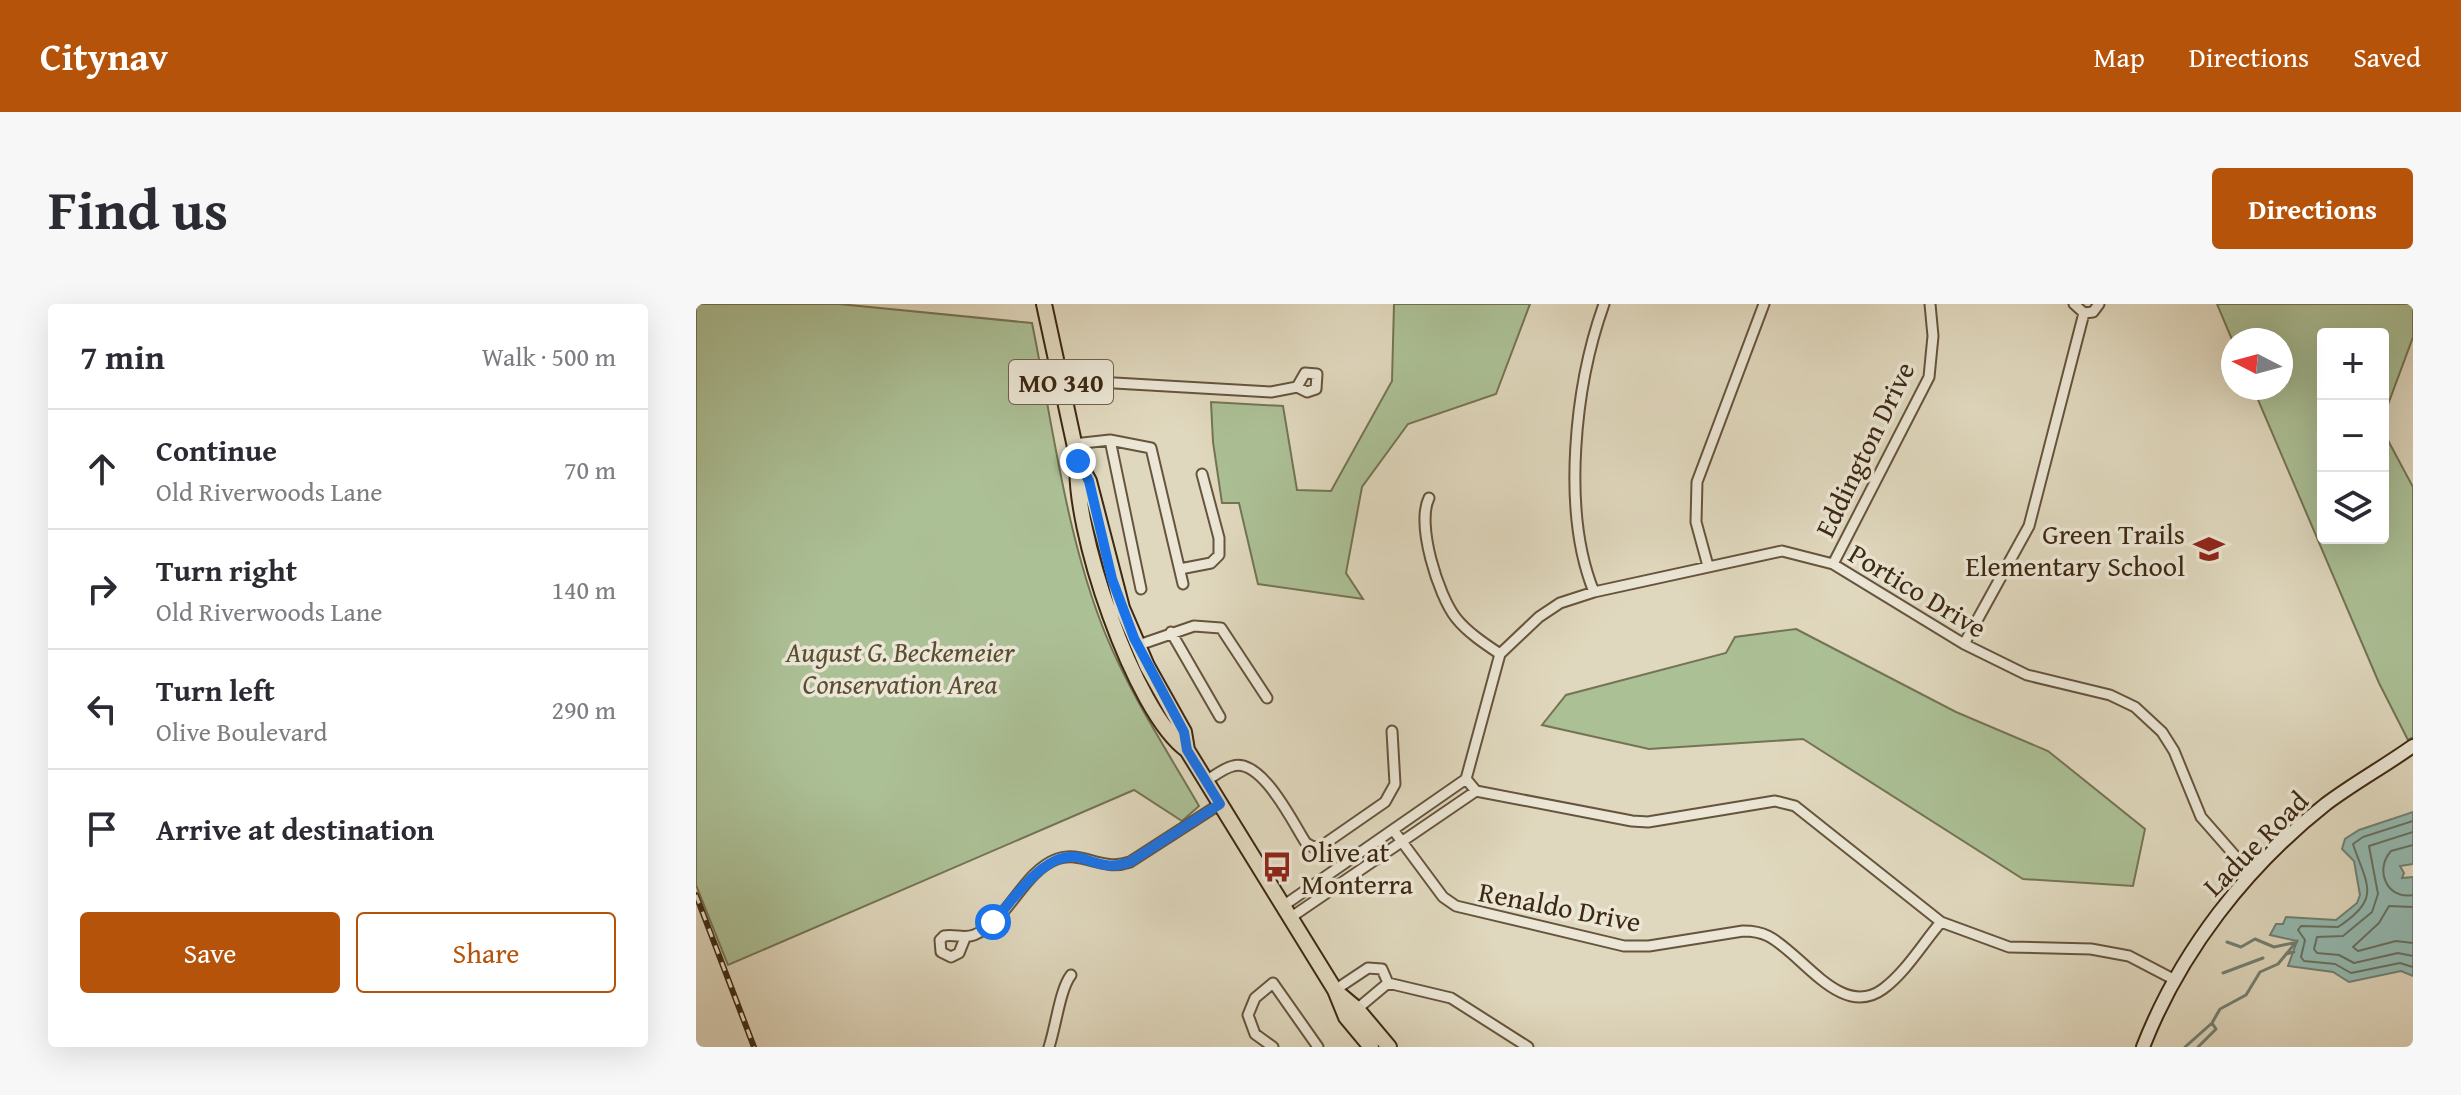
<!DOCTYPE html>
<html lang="en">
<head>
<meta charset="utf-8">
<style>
  :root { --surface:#fff; --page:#f7f7f7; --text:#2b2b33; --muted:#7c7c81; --line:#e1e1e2; --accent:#b45309 }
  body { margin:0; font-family:"Gentium Book Plus",serif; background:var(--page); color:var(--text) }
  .controls { position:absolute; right:24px; top:24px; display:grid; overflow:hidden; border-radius:8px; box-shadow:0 8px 32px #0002 }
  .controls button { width:72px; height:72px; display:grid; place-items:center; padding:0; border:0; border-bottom:2px solid var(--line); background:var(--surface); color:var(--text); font:40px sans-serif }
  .compass { position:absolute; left:1525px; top:24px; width:72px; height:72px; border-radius:50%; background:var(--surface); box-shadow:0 8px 32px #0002; rotate:276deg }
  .stop { position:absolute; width:24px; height:24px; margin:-18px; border:6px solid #1a73e8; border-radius:50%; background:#fff }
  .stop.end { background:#1a73e8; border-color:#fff; box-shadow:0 2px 8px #0008 }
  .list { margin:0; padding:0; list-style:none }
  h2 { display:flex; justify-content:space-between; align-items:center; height:104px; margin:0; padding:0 32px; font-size:34px }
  h2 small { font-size:26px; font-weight:400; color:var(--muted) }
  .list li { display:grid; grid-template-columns:52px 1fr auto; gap:24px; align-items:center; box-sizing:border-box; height:120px; padding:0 32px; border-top:2px solid var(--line) }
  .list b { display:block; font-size:30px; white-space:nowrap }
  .list p { margin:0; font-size:26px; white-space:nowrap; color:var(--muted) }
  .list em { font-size:26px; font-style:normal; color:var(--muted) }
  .actions { display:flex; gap:16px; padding:24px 32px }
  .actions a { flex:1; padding:18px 0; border:2px solid var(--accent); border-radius:8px; text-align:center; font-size:28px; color:var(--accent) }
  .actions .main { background:var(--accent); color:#fff }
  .icon { flex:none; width:44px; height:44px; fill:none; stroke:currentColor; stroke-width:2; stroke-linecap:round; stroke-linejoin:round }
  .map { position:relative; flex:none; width:1717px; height:743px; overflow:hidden; border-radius:8px }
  header { display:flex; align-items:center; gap:48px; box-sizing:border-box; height:112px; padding:0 40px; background:var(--accent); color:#fff }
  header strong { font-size:38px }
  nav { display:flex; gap:44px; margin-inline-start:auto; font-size:28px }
  .intro { display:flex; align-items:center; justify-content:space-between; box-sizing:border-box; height:192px; padding:0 48px }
  h1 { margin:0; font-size:56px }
  .button { padding:20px 36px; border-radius:8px; background:var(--accent); color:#fff; font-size:28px; font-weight:700 }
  main { display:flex; gap:48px; padding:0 48px }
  aside { flex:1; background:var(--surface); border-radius:8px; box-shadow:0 8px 32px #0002 }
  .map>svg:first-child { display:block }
  .green { fill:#acc096; stroke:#747454; stroke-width:2 }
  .water { fill:#94bab2; stroke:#718072; stroke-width:2 }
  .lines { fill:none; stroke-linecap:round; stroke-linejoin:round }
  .shore { stroke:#687162; stroke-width:2 }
  .stream { stroke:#718072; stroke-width:3 }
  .minor-casing { stroke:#66543c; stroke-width:13 }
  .secondary-casing { stroke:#3d2811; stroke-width:16 }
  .primary-casing { stroke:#3d2811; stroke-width:18 }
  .minor { stroke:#ebe6d5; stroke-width:9 }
  .secondary { stroke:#ebe6d5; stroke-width:12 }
  .primary { stroke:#e0d8be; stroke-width:14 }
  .rail-casing { stroke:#3d2811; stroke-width:6 }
  .rail { stroke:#ebe6d5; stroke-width:3; stroke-dasharray:9; stroke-linecap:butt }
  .route { stroke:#1a73e8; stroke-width:10 }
  .labels { text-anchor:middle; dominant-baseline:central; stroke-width:7; stroke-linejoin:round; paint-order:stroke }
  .shield { fill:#ebe6d5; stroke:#71614c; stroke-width:2 }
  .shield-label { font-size:26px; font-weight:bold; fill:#3d2811 }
  .street-label { font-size:28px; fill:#3d2811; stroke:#ebe6d5 }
  .poi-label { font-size:28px; fill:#3d2811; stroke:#ebe6d5; text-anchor:end }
  .park-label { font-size:28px; font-style:italic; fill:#594e32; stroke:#ebe6d5 }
</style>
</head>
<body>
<header>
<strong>Citynav</strong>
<nav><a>Map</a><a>Directions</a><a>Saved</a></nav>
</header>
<div class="intro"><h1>Find us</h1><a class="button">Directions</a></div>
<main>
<aside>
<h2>7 min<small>Walk · 500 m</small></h2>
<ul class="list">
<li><svg class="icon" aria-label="ahead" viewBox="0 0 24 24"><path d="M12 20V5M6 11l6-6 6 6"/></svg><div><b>Continue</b><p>Old Riverwoods Lane</p></div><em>70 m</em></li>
<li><svg class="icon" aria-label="right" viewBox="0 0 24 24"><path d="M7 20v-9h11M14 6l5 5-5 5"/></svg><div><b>Turn right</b><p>Old Riverwoods Lane</p></div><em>140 m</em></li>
<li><svg class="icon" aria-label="left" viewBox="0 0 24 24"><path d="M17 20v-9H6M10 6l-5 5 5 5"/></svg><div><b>Turn left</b><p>Olive Boulevard</p></div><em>290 m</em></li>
<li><svg class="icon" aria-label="arrive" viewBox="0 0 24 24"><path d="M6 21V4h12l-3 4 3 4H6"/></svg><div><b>Arrive at destination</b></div></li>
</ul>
<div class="actions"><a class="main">Save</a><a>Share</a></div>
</aside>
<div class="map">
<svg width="1717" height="743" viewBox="0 0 1717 743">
  <rect width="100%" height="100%" fill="#e0d8be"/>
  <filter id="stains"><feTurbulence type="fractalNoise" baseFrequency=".0025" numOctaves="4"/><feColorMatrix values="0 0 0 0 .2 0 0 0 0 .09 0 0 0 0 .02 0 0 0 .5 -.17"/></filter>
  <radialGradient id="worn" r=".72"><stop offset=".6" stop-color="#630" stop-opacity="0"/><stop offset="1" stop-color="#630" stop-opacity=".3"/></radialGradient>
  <path class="green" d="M 0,0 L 143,0 L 336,19 C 357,122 370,232 409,329 C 434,390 470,445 503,502 L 486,517 L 438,486 L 32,661 L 0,581 Z
    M 698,0 L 834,0 L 800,90 L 712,120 L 666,183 L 650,269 L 667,295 L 562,280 L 543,199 L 526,199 L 517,138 L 515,98 L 587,102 L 601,186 L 635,187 L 696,77 Z
    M 1521,0 L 1717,0 L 1717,33 L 1687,114 L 1687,30 L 1627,30 L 1627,234 L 1687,234 L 1687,127 L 1717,183 L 1717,433 L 1712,436 L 1683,379 L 1557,84 L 1585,84 L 1585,36 L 1537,38 Z
    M 1100,325 L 1260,408 L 1352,447 L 1449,525 L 1437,582 L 1327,575 L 1107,435 L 953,445 L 846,421 L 870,391 L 1030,349 L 1039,333 Z"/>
  <path class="water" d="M 1717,508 L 1717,560 L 1704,562 L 1708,569 L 1706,574 L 1717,573 L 1717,672 L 1705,667 L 1653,678 L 1637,668 L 1592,662 L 1601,637 L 1574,631 L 1580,620 L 1587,620 L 1590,613 L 1640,616 L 1661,599 L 1664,591 L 1658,557 L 1646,545 L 1649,535 L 1663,526 Z"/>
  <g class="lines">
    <path class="shore" d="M 1717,517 L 1667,533 L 1657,540 C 1670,580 1687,594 1642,623 L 1605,622 L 1602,626 L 1609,636 L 1605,653 L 1608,657 L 1639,660 L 1655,669 L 1704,659 L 1717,663
      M 1717,528 L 1673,542 L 1682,590 L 1676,608 L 1647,632 L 1621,633 L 1618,645 L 1621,649 L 1643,651 L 1658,659 L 1702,649 L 1717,652
      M 1717,541 L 1695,547 C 1678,566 1691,596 1717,591
      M 1717,603 L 1693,602 L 1683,619 L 1657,643 L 1662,647 L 1700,637 L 1717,639"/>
    <path class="stream" d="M 1531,638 L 1545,643 L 1559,635 L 1578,643 L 1597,639
      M 1590,650 L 1598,648
      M 1527,669 L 1567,654
      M 1489,743 L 1516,719
      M 1502,743 L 1520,725 L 1516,719 L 1524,705 L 1550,691 L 1564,668 L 1582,660 L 1601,637"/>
    <g class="minor-casing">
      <path id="minor" d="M 1378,0 L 1388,9
        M 1388,9 L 1397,8 L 1403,0
        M 366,80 L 384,77 L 575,88 L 601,83 L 609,69 L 621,70 L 620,85 L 611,88 L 601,83
        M 414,136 L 445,285
        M 378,140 L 414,136 L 455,144 L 487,280
        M 733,194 C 720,220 742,291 760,314 C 771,328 789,340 804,350
        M 1137,260 L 1233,73 L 1237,32 L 1234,0
        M 1012,262 L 1000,218 L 1001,178 L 1068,0
        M 484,265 L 515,259 L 523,251 L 523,234 L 506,170
        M 898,288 C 865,207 879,81 908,0
        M 475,328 L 524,413
        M 1268,340 L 1333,222 L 1388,9
        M 440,342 L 498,322 L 525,324 L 571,394
        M 770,475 L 780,487 L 936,517 L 952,518 L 1079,497 L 1099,502 L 1245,618 L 1313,643 L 1395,645 L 1433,652 L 1479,676
        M 510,477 C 518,472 528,464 537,462 C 566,454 597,519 610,539 L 617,543 L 627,541 L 689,498 L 699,480 L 696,427
        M 698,527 L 747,593 L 760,602 L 928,642 L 953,642 L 1047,627 C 1055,627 1064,628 1072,632 C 1106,649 1145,716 1187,685 C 1210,668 1227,639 1245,618
        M 587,602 L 770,475 L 804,350 L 843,313 L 864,299 L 898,288 L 1086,247 L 1137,260 L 1268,340 L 1331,371 L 1414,391 L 1439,403 L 1466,428 L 1478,447 L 1505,513 L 1555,570
        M 594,614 L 780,487
        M 269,634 L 263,649 L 255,653 L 245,648 L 244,636 L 248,632 C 259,630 268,635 278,631 C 313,617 326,568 361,555 C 386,546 405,568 434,558 L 524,500
        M 692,679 L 755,694 L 832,743
        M 639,686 L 672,664 L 686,665 L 692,679 L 661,705
        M 353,743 C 360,722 364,685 375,671
        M 577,743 L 559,730 L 552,711 L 559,694 L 577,679 L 622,743"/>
    </g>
    <g class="secondary-casing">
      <path id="secondary" d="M 1447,743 C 1484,648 1550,563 1630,500 C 1658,479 1689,462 1717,442"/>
    </g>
    <g class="primary-casing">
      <path id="primary" d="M 348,0 L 382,157 C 375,220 438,409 491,446
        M 382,157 L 393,177 L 426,304 L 451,362 L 488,428 L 491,446 L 639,686 L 650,713 L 675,743
        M 642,689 L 661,705 L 693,743"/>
    </g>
    <use href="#minor" class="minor"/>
    <use href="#secondary" class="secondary"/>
    <use href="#primary" class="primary"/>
    <g class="rail-casing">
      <path id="rail" d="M 0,591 L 58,743"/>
    </g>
    <use href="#rail" class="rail"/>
  </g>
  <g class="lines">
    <path class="route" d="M 297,618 C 319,595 349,544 385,554 C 404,560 414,565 434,558 L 524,500 L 491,446 L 488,428 L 438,334 L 416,275 L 393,177 L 382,157"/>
  </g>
  <defs>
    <g id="school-bare" transform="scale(2.4)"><path d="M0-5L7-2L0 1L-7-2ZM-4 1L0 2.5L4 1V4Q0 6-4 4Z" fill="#8f2418" stroke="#ebe6d5" stroke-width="2.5" paint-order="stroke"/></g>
    <g id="bus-bare" transform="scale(2.4)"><path d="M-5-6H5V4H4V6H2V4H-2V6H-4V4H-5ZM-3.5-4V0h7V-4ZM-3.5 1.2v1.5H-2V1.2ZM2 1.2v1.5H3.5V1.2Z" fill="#8f2418" stroke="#ebe6d5" stroke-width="2.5" paint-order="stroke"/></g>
  </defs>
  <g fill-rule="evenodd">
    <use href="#school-bare" x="1513" y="245"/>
    <use href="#bus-bare" x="581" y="563"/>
  </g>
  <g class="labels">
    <rect class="shield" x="313" y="56" width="104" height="44" rx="6"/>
    <g class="shield-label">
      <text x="365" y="78">MO 340</text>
    </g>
    <g class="street-label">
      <text transform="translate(1168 145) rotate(-64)">Eddington Drive</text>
      <text transform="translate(1222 286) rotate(31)">Portico Drive</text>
      <text transform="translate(1559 539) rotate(-45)">Ladue Road</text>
      <text transform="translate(864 602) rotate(11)">Renaldo Drive</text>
    </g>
    <g class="poi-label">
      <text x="1489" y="229">Green Trails<tspan x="1489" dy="32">Elementary School</tspan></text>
      <text x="605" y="547" text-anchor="start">Olive at<tspan x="605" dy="32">Monterra</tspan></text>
    </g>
    <g class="park-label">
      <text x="204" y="347">August G. Beckemeier<tspan x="204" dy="32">Conservation Area</tspan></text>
    </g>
  </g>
  <rect width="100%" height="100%" filter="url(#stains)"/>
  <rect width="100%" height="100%" fill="url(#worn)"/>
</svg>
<div class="controls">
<button>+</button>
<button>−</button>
<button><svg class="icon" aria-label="layers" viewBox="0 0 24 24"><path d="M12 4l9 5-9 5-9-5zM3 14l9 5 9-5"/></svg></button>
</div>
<svg class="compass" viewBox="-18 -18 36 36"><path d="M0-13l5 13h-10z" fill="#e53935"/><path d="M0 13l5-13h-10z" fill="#7c7c81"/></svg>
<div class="stop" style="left:297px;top:618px"></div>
<div class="stop end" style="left:382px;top:157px"></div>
</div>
</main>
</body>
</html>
